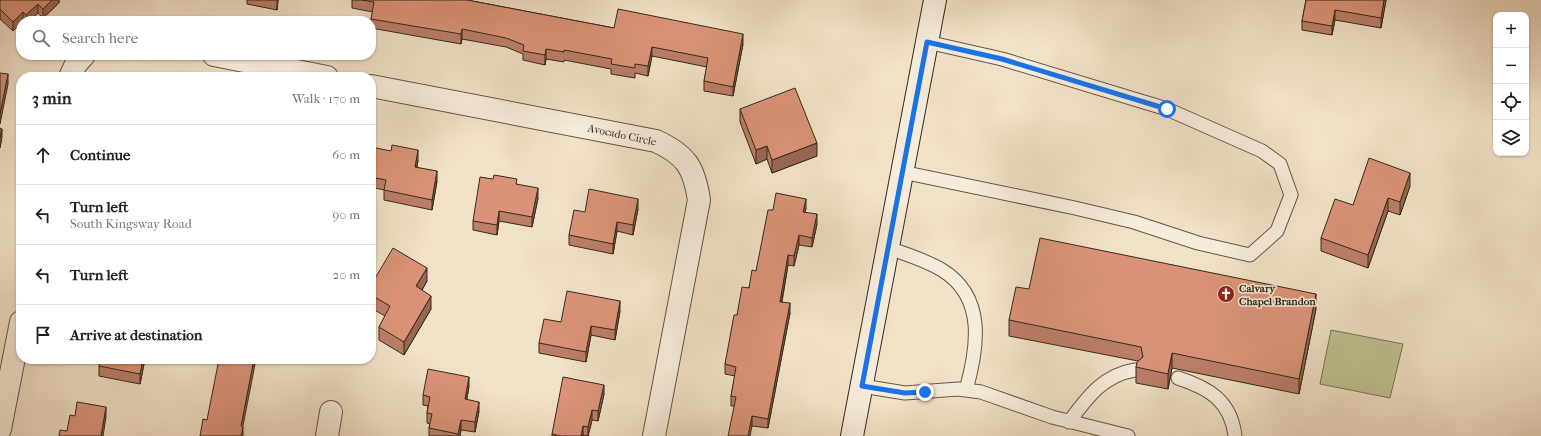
<!DOCTYPE html>
<html lang="en">
<head>
<meta charset="utf-8">
<style>
  :root { --surface:#fff; --page:#f2f2f2; --text:#202124; --muted:#757577; --line:#e0e0e0 }
  body { margin:0; font-family:"IM FELL French Canon",serif; background:var(--page); color:var(--text) }
  .controls { position:absolute; right:12px; top:12px; display:grid; overflow:hidden; border-radius:8px; box-shadow:0 1px 3px #0004 }
  .controls button { width:36px; height:36px; display:grid; place-items:center; padding:0; border:0; border-bottom:1px solid var(--line); background:var(--surface); color:var(--text); font:20px sans-serif }
  .stop { position:absolute; width:12px; height:12px; margin:-9px; border:3px solid #1a73e8; border-radius:50%; background:#fff }
  .stop.end { background:#1a73e8; border-color:#fff; box-shadow:0 1px 4px #0008 }
  .list { margin:0; padding:0; list-style:none }
  h2 { display:flex; justify-content:space-between; align-items:center; height:52px; margin:0; padding:0 16px; font-size:17px }
  h2 small { font-size:13px; font-weight:400; color:var(--muted) }
  .list li { display:grid; grid-template-columns:26px 1fr auto; gap:12px; align-items:center; box-sizing:border-box; height:60px; padding:0 16px; border-top:1px solid var(--line) }
  .list b { display:block; font-size:15px; white-space:nowrap }
  .list p { margin:0; font-size:13px; white-space:nowrap; color:var(--muted) }
  .list em { font-size:13px; font-style:normal; color:var(--muted) }
  .icon { flex:none; width:22px; height:22px; fill:none; stroke:currentColor; stroke-width:2; stroke-linecap:round; stroke-linejoin:round }
  .map { position:relative; flex:none; width:1541px; height:436px; overflow:hidden }
  .search { position:absolute; background:var(--surface); box-shadow:0 1px 3px #0004; left:16px; top:16px; width:360px; height:44px; display:flex; align-items:center; gap:10px; box-sizing:border-box; padding:0 14px; border-radius:16px; color:var(--muted); font-size:15px }
  .panel { position:absolute; background:var(--surface); box-shadow:0 1px 3px #0004; left:16px; top:72px; width:360px; height:292px; border-radius:16px }
  .map>svg:first-child { display:block }
  .green { fill:#c0c192; stroke:#7b7557 }
  .lines { fill:none; stroke-linecap:round; stroke-linejoin:round }
  .lane-casing { stroke:#655747; stroke-width:15 }
  .street-casing { stroke:#655747; stroke-width:24 }
  .secondary-casing { stroke:#36291c; stroke-width:24 }
  .lane { stroke:#f6ecdb; stroke-width:13 }
  .street { stroke:#f6ecdb; stroke-width:22 }
  .secondary { stroke:#f6ecdb; stroke-width:22 }
  .wall { fill:#bb7e67; stroke:#36291c }
  .shaded-wall { fill:#996754; stroke:#36291c }
  .building { fill:#da9378; stroke:#36291c }
  .route { stroke:#1a73e8; stroke-width:5 }
  .labels { text-anchor:middle; dominant-baseline:central; stroke-width:3; stroke-linejoin:round; paint-order:stroke }
  .street-label { font-size:11px; fill:#36291c; stroke:#f6ecdb }
  .poi-label { font-size:11px; font-weight:bold; fill:#36291c; stroke:#f6ecdb; text-anchor:start }
</style>
</head>
<body>
<div class="map">
<svg width="1541" height="436" viewBox="0 0 1541 436">
  <rect width="100%" height="100%" fill="#f1e1c7"/>
  <filter id="stains"><feTurbulence type="fractalNoise" baseFrequency=".005" numOctaves="4"/><feColorMatrix values="0 0 0 0 .2 0 0 0 0 .09 0 0 0 0 .02 0 0 0 .5 -.17"/></filter>
  <radialGradient id="worn" r=".72"><stop offset=".6" stop-color="#630" stop-opacity="0"/><stop offset="1" stop-color="#630" stop-opacity=".3"/></radialGradient>
  <path class="green" d="M 1331,330 L 1403,344 L 1390,398 L 1320,384 Z"/>
  <g class="lines">
    <g class="lane-casing">
      <path id="lane" d="M 902,172 L 1075,208 L 1134,222 L 1198,243 L 1250,255 L 1277,231 L 1291,195 L 1280,164 L 1262,151 L 1167,109 L 1002,59 L 927,42
        M 888,248 C 906,254 925,260 942,270 C 986,297 978,347 966,390
        M 1178,378 C 1209,388 1231,401 1235,436
        M 862,386 L 905,393 L 958,389 L 981,392 L 1052,417 L 1128,436
        M 1069,422 C 1087,398 1103,375 1135,370"/>
    </g>
    <g class="street-casing">
      <path id="street" d="M 214,55 L 327,77
        M 70,77 L 76,64 L 84,55
        M 371,86 L 656,141 C 686,155 694,167 699,200 L 654,436
        M 0,429 L 21,322
        M 327,436 L 331,412"/>
    </g>
    <g class="secondary-casing">
      <path id="secondary" d="M 852,436 L 935,0"/>
    </g>
    <use href="#lane" class="lane"/>
    <use href="#street" class="street"/>
    <use href="#secondary" class="secondary"/>
  </g>
  <path class="wall" d="M 0,0 L 59,0 L 59,3 L 43,18 L 38,13 L 30,21 L 21,21 L 13,31 L 0,19 Z
    M 247,0 L 278,0 L 277,10 L 247,4 Z
    M 352,0 L 467,0 L 614,28 L 743,44 L 733,96 L 704,91 L 704,81 L 707,67 L 652,56 L 648,76 L 635,73 L 635,78 L 611,74 L 611,69 L 564,60 L 564,62 L 546,59 L 545,65 L 523,60 L 523,54 L 506,47 L 462,39 L 461,44 L 371,28 L 371,19 L 373,12 L 352,8 Z
    M 1306,0 L 1386,0 L 1381,28 L 1335,20 L 1332,35 L 1302,30 L 1302,21 Z
    M 740,109 L 817,156 L 772,173 L 767,159 L 756,164 L 740,122 Z
    M 371,147 L 418,160 L 417,167 L 437,181 L 432,210 L 384,200 L 384,190 L 371,187 Z
    M 517,184 L 538,198 L 532,227 L 499,221 L 497,235 L 473,230 L 473,221 Z
    M 1410,186 L 1400,215 L 1388,211 L 1368,268 L 1321,251 L 1321,238 L 1353,205 Z
    M 806,208 L 805,212 L 817,224 L 812,247 L 799,245 L 794,266 L 788,265 L 782,302 L 790,313 L 768,428 L 752,426 L 734,406 L 731,406 L 731,396 L 735,376 L 725,374 L 725,364 L 737,315 L 756,271 L 773,210 Z
    M 638,209 L 633,235 L 617,231 L 613,254 L 569,245 L 569,235 L 585,212 Z
    M 427,281 L 422,290 L 431,309 L 404,355 L 379,340 L 379,327 L 385,316 L 371,308 L 371,285 Z
    M 1029,289 L 1316,309 L 1299,394 L 1172,368 L 1168,389 L 1136,383 L 1136,367 L 1138,361 L 1009,336 L 1009,320 Z
    M 620,311 L 615,340 L 591,335 L 586,362 L 539,353 L 539,343 L 561,322 Z
    M 145,359 L 140,384 L 99,376 L 99,366 Z
    M 469,386 L 467,399 L 479,411 L 475,432 L 461,430 L 460,436 L 429,436 L 429,428 L 430,424 L 427,423 L 427,413 L 428,406 L 423,405 L 423,395 Z
    M 604,394 L 598,421 L 592,420 L 588,436 L 583,435 L 583,436 L 552,436 L 552,434 Z"/>
  <path class="shaded-wall" d="M 52,0 L 59,0 L 59,3 L 43,18 L 43,9 Z
    M 277,0 L 278,0 L 277,10 Z
    M 1384,0 L 1386,0 L 1381,28 L 1381,18 Z
    M 38,4 L 38,13 L 30,21 L 26,21 L 26,15 Z
    M 1335,10 L 1335,20 L 1332,35 L 1332,26 Z
    M 23,12 L 23,21 L 21,21 L 21,23 L 13,31 L 13,22 Z
    M 462,29 L 462,39 L 461,44 L 461,34 Z
    M 743,34 L 743,44 L 733,96 L 733,87 Z
    M 652,47 L 652,56 L 648,76 L 648,66 Z
    M 546,49 L 546,59 L 545,65 L 545,55 Z
    M 8,74 L 8,84 L 0,124 L 0,114 Z
    M 2,129 L 2,138 L 0,148 L 0,138 Z
    M 817,143 L 817,156 L 772,173 L 772,160 Z
    M 767,146 L 767,159 L 756,164 L 756,150 Z
    M 418,150 L 418,160 L 415,176 L 415,167 Z
    M 437,171 L 437,181 L 432,210 L 432,200 Z
    M 1410,173 L 1410,186 L 1400,215 L 1400,202 Z
    M 538,188 L 538,198 L 532,227 L 532,217 Z
    M 1388,198 L 1388,211 L 1368,268 L 1368,255 Z
    M 638,199 L 638,209 L 633,235 L 633,225 Z
    M 806,199 L 806,208 L 803,221 L 803,212 Z
    M 499,211 L 499,221 L 497,235 L 497,225 Z
    M 817,214 L 817,224 L 812,247 L 812,238 Z
    M 617,222 L 617,231 L 613,254 L 613,244 Z
    M 799,235 L 799,245 L 794,266 L 794,256 Z
    M 788,255 L 788,265 L 780,311 L 780,302 Z
    M 427,268 L 427,281 L 416,300 L 416,286 Z
    M 1316,294 L 1316,309 L 1299,394 L 1299,379 Z
    M 431,296 L 431,309 L 404,355 L 404,342 Z
    M 620,301 L 620,311 L 615,340 L 615,330 Z
    M 790,303 L 790,313 L 768,428 L 768,419 Z
    M 591,326 L 591,335 L 586,362 L 586,352 Z
    M 1172,353 L 1172,368 L 1168,389 L 1168,374 Z
    M 143,359 L 145,359 L 140,384 L 140,374 Z
    M 254,359 L 256,359 L 241,436 L 241,426 Z
    M 469,377 L 469,386 L 465,408 L 465,399 Z
    M 604,385 L 604,394 L 598,421 L 598,411 Z
    M 479,402 L 479,411 L 475,432 L 475,422 Z
    M 106,407 L 106,417 L 103,436 L 101,436 Z
    M 592,410 L 592,420 L 588,436 L 588,427 Z
    M 752,416 L 752,426 L 750,436 L 748,436 Z
    M 461,420 L 461,430 L 460,436 L 458,436 Z
    M 583,426 L 583,436 L 581,436 Z
    M 243,427 L 243,436 L 241,436 Z"/>
  <path class="building" d="M 0,0 L 52,0 L 43,9 L 38,4 L 26,15 L 23,12 L 13,22 L 0,9 Z
    M 362,0 L 467,0 L 614,28 L 618,9 L 743,34 L 733,87 L 704,81 L 708,58 L 652,47 L 648,66 L 635,64 L 635,68 L 611,64 L 612,59 L 564,50 L 564,52 L 546,49 L 545,55 L 523,51 L 524,45 L 506,38 L 462,29 L 461,34 L 371,19 L 374,2 Z
    M 1306,0 L 1384,0 L 1381,18 L 1335,10 L 1332,26 L 1302,21 Z
    M 0,73 L 8,74 L 0,114 Z
    M 795,88 L 817,143 L 772,160 L 767,146 L 756,150 L 740,109 Z
    M 0,128 L 2,129 L 0,138 Z
    M 392,145 L 418,150 L 415,167 L 437,171 L 432,200 L 384,190 L 386,180 L 371,177 L 371,147 L 391,151 Z
    M 1369,158 L 1410,173 L 1400,202 L 1388,198 L 1368,255 L 1321,238 L 1335,199 L 1353,205 Z
    M 494,175 L 517,179 L 516,184 L 538,188 L 532,217 L 499,211 L 497,225 L 473,221 L 480,177 L 493,179 Z
    M 589,189 L 638,199 L 633,225 L 617,222 L 613,244 L 569,235 L 574,210 L 585,212 Z
    M 776,193 L 806,199 L 803,212 L 817,214 L 812,238 L 799,235 L 794,256 L 788,255 L 780,302 L 790,303 L 768,419 L 752,416 L 748,436 L 728,436 L 736,397 L 731,396 L 736,367 L 725,364 L 734,315 L 737,315 L 742,287 L 749,288 L 752,270 L 756,271 L 768,210 L 773,210 Z
    M 1040,238 L 1316,294 L 1299,379 L 1172,353 L 1168,374 L 1136,367 L 1137,362 L 1143,357 L 1141,347 L 1009,320 L 1016,287 L 1029,289 Z
    M 393,248 L 427,268 L 416,286 L 431,296 L 404,342 L 379,327 L 390,306 L 371,295 L 371,285 Z
    M 567,291 L 620,301 L 615,330 L 591,326 L 586,352 L 539,343 L 544,319 L 561,322 Z
    M 101,359 L 143,359 L 140,374 L 99,366 Z
    M 219,359 L 254,359 L 241,426 L 243,427 L 241,436 L 200,436 L 203,419 L 207,420 Z
    M 428,369 L 469,377 L 465,399 L 479,402 L 475,422 L 461,420 L 458,434 L 429,428 L 432,414 L 427,413 L 430,397 L 423,395 Z
    M 563,377 L 604,385 L 598,411 L 592,410 L 588,427 L 583,426 L 581,436 L 561,436 L 552,434 Z
    M 77,402 L 106,407 L 101,436 L 59,436 L 60,430 L 67,431 L 70,415 L 75,416 Z"/>
  <g class="lines">
    <path class="route" d="M 925,392 L 905,393 L 862,386 L 927,42 L 1002,59 L 1167,109"/>
  </g>
  <defs>
    <g id="church-disc" transform="scale(0.9)"><circle r="9.5" fill="#8f2418" stroke="#f6ecdb"/><path d="M-1.2-6h2.4v3.5h3.3v2.4h-3.3V6h-2.4V-.1h-3.3v-2.4h3.3Z" fill="#fff"/></g>
  </defs>
  <g fill-rule="evenodd">
    <use href="#church-disc" x="1226" y="294"/>
  </g>
  <g class="labels">
    <g class="street-label">
      <text transform="translate(622 135) rotate(12)">Avocado Circle</text>
    </g>
    <g class="poi-label">
      <text x="1239" y="288">Calvary<tspan x="1239" dy="13">Chapel Brandon</tspan></text>
    </g>
  </g>
  <rect width="100%" height="100%" filter="url(#stains)"/>
  <rect width="100%" height="100%" fill="url(#worn)"/>
</svg>
<div class="controls">
<button>+</button>
<button>−</button>
<button><svg class="icon" aria-label="locate" viewBox="0 0 24 24"><circle cx="12" cy="12" r="6"/><path d="M12 2v4M12 18v4M2 12h4M18 12h4"/></svg></button>
<button><svg class="icon" aria-label="layers" viewBox="0 0 24 24"><path d="M12 4l9 5-9 5-9-5zM3 14l9 5 9-5"/></svg></button>
</div>
<div class="stop" style="left:1167px;top:109px"></div>
<div class="stop end" style="left:925px;top:392px"></div>
<div class="search"><svg class="icon" aria-label="search" viewBox="0 0 24 24"><circle cx="10" cy="10" r="6"/><path d="M15 15l6 6"/></svg>Search here</div>
<section class="panel">
<h2>3 min<small>Walk · 170 m</small></h2>
<ul class="list">
<li><svg class="icon" aria-label="ahead" viewBox="0 0 24 24"><path d="M12 20V5M6 11l6-6 6 6"/></svg><div><b>Continue</b></div><em>60 m</em></li>
<li><svg class="icon" aria-label="left" viewBox="0 0 24 24"><path d="M17 20v-9H6M10 6l-5 5 5 5"/></svg><div><b>Turn left</b><p>South Kingsway Road</p></div><em>90 m</em></li>
<li><svg class="icon" aria-label="left" viewBox="0 0 24 24"><path d="M17 20v-9H6M10 6l-5 5 5 5"/></svg><div><b>Turn left</b></div><em>20 m</em></li>
<li><svg class="icon" aria-label="arrive" viewBox="0 0 24 24"><path d="M6 21V4h12l-3 4 3 4H6"/></svg><div><b>Arrive at destination</b></div></li>
</ul>
</section>
</div>
</body>
</html>
